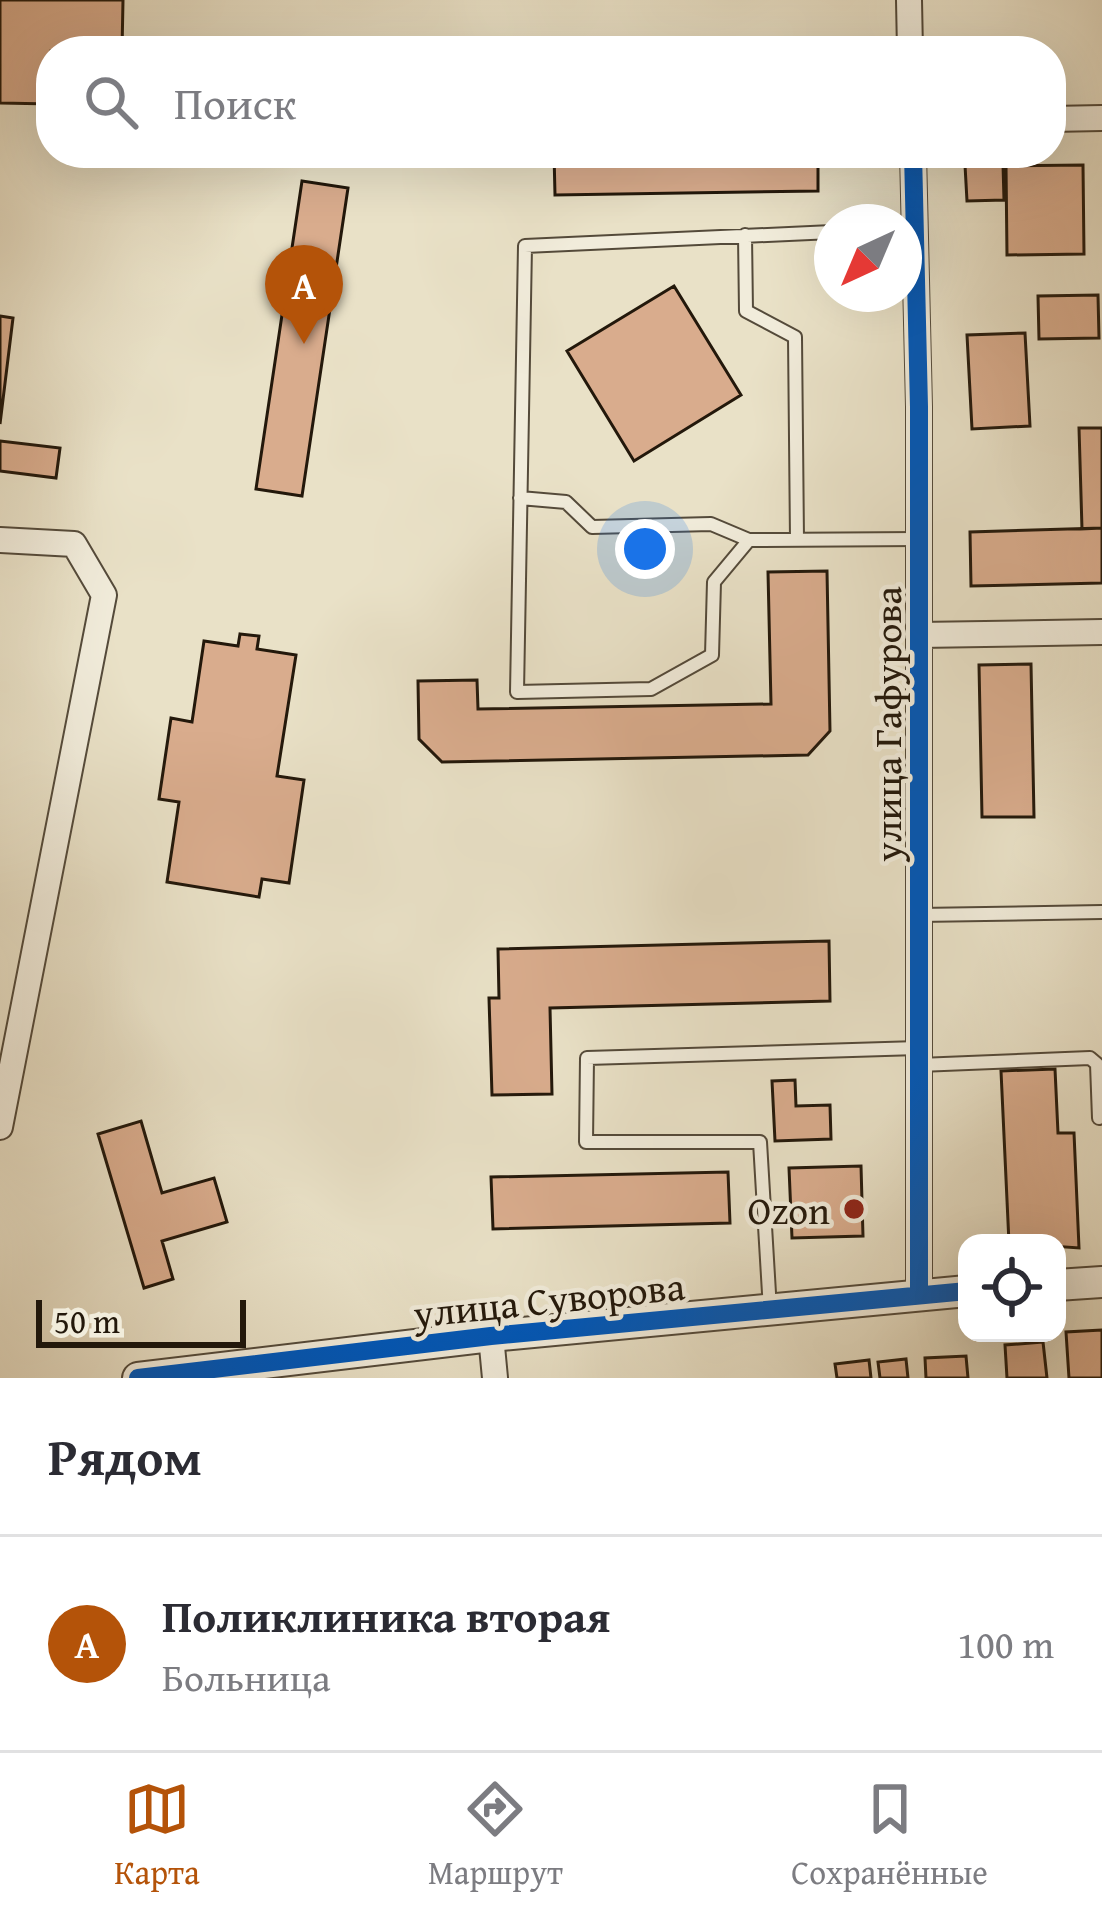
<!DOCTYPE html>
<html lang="ru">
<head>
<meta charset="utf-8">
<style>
  :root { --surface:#fff; --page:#f2f2f3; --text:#2b2b33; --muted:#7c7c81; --line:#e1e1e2; --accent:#b45309 }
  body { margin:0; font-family:"Gentium Book Plus",serif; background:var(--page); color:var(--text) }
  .controls { position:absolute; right:36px; bottom:36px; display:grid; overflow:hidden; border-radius:24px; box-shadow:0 12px 48px #0002 }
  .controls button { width:108px; height:108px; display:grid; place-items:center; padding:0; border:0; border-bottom:3px solid var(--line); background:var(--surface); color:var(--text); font:60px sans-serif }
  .compass { position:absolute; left:814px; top:204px; width:108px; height:108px; border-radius:50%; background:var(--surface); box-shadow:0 12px 48px #0002; rotate:224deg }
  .scale { position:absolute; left:36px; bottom:30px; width:210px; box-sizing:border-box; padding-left:12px; border:6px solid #23180b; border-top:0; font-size:33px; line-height:42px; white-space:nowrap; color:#23180b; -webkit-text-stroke:9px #f1ecdb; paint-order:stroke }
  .you { position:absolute; left:645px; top:549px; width:42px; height:42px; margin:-30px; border:9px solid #fff; border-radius:50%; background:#1a73e8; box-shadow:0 0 0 18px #1a73e833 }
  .badge { display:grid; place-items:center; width:78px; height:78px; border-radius:50%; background:var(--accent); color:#fff; font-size:39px; font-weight:700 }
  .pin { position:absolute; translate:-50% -99px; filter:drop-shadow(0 3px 6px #0008) }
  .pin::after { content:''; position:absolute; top:63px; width:42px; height:36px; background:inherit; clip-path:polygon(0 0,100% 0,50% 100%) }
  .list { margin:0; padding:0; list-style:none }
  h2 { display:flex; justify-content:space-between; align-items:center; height:156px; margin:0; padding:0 48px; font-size:51px }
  h2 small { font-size:39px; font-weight:400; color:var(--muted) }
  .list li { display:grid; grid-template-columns:78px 1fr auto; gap:36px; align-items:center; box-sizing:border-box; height:216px; padding:0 48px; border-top:3px solid var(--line) }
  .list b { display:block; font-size:45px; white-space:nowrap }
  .list p { margin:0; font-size:39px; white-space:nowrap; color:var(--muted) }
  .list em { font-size:39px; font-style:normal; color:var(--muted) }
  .icon { flex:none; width:66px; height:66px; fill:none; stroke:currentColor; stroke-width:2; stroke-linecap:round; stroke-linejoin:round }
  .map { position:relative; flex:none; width:1102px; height:1378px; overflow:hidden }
  .search { position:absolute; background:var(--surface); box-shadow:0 12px 48px #0002; left:36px; right:36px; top:36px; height:132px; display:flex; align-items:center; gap:30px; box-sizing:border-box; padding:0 42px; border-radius:48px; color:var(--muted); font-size:45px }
  .sheet { height:372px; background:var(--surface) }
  nav { display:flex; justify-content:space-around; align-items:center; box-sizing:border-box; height:168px; border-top:3px solid var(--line); background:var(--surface); font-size:33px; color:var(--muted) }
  nav a { display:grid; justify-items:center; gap:6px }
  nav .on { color:var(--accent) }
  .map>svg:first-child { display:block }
  .building { fill:#d9ac8d; stroke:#23180b; stroke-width:3 }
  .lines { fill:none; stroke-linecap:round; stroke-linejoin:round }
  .service-casing { stroke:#544a3a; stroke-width:16 }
  .minor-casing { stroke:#544a3a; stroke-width:28 }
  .tertiary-casing { stroke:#544a3a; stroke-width:34 }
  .service { stroke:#f1ecdb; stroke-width:12 }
  .minor { stroke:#f1ecdb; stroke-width:24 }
  .tertiary { stroke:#f1ecdb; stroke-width:30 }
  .cycleway-casing { stroke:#f1ecdb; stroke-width:26 }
  .cycleway { stroke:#0057b8; stroke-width:18 }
  .poi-dot { fill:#8f2418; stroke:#f1ecdb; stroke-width:4.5 }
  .labels { text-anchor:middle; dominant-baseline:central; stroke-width:9; stroke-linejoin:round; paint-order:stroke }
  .street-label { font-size:39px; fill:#23180b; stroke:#f1ecdb }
  .poi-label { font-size:39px; fill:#23180b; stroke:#f1ecdb; text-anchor:end }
</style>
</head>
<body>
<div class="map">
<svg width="1102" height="1378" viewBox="0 0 1102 1378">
  <rect width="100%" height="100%" fill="#e9e1c7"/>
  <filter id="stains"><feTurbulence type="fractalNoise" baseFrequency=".00167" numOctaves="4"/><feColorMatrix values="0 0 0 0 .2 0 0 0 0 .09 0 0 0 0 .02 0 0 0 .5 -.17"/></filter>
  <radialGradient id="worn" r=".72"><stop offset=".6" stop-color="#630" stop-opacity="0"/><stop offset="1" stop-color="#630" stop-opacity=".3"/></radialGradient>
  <path class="building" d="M 0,0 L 123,0 L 122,51 L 51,51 L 51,104 L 0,103 Z
    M 554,153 L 818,153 L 818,191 L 555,195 Z
    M 1003,164 L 1004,200 L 967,201 L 965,165 Z
    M 1083,165 L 1084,254 L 1007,255 L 1006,166 Z
    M 302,181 L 348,188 L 302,496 L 256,489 Z
    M 674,286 L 741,395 L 634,461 L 567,351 Z
    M 1098,295 L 1099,338 L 1039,339 L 1038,296 Z
    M 0,316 L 13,318 L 0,424 Z
    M 1025,333 L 1030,426 L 972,429 L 967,335 Z
    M 1079,428 L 1102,428 L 1102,528 L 1082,529 Z
    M 0,441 L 60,448 L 56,478 L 0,471 Z
    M 1102,528 L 1102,583 L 971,586 L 970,532 Z
    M 827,571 L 830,731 L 808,755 L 442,762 L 419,739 L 418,681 L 477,680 L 478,709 L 771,704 L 768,572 Z
    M 240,634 L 259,636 L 257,649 L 296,655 L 277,776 L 304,780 L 289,883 L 262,879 L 259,897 L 167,882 L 179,802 L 159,799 L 171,718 L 192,722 L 204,641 L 238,646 Z
    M 1031,664 L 1034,817 L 982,817 L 979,665 Z
    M 829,941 L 830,1001 L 550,1008 L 552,1094 L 492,1095 L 489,998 L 499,998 L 498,949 Z
    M 1055,1069 L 1058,1133 L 1074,1133 L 1079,1248 L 1009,1243 L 1001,1071 Z
    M 795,1080 L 796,1106 L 830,1105 L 831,1139 L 775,1141 L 772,1081 Z
    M 141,1121 L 162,1193 L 214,1178 L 227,1222 L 162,1241 L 173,1279 L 144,1288 L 98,1134 Z
    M 861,1166 L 863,1236 L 792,1238 L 789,1168 Z
    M 728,1172 L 730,1223 L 493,1229 L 491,1177 Z
    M 1102,1330 L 1102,1378 L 1069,1378 L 1066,1332 Z
    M 1043,1342 L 1047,1378 L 1007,1378 L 1005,1345 Z
    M 966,1356 L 968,1378 L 926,1378 L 925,1358 Z
    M 906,1359 L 908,1378 L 880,1378 L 878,1362 Z
    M 869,1360 L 871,1378 L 837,1378 L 835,1364 Z"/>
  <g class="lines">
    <g class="service-casing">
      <path id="service" d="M 832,232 L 525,246 L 517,692 L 651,689 L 712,655 L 714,582 L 749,540 L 919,539
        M 745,235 L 746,311 L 795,337 L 797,540
        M 520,498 L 566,502 L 592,527 L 711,524 L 749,540
        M 919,915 L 1102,912
        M 919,1065 L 1090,1058 L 1097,1064 L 1099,1118
        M 770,1310 L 760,1142 L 586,1142 L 587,1058 L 918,1048"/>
    </g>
    <g class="minor-casing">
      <path id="minor" d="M 909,0 L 910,51
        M 1051,119 L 1102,118
        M 913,153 L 919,407 L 919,1294
        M 0,540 L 74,544 L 104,595 L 0,1127
        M 919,635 L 1102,632
        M 491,1336 L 495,1378"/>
    </g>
    <g class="tertiary-casing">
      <path id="tertiary" d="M 1057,1285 L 1102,1282
        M 138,1378 L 491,1336 L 967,1291"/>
    </g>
    <use href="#service" class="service"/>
    <use href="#minor" class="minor"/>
    <use href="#tertiary" class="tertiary"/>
    <g class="cycleway-casing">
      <path id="cycleway" d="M 913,153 L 919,407 L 919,1294
        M 138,1378 L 491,1336 L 967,1291"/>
    </g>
    <use href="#cycleway" class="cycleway"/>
  </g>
  <circle class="poi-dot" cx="854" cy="1209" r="12"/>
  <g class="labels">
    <g class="street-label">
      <text transform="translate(886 724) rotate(-90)">улица Гафурова</text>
      <text transform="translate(549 1299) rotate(-6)">улица Суворова</text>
    </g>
    <g class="poi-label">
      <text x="830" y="1209">Ozon</text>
    </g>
  </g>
  <rect width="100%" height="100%" filter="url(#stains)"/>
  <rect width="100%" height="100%" fill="url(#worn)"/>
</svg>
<div class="controls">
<button><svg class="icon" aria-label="locate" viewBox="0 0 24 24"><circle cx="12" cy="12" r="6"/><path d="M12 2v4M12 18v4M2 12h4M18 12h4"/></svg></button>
</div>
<svg class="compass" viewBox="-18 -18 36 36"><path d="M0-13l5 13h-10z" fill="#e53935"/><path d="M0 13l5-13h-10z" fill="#7c7c81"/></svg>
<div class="scale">50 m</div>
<div class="you"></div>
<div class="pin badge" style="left:304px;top:344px">A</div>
<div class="search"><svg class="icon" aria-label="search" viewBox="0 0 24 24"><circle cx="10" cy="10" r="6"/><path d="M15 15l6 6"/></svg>Поиск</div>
</div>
<section class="sheet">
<h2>Рядом<small></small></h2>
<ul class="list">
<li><span class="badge">A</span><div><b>Поликлиника вторая</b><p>Больница</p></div><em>100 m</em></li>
</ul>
</section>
<nav>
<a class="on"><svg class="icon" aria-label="map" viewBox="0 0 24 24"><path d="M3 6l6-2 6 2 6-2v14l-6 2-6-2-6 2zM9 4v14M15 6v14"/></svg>Карта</a>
<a><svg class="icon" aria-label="directions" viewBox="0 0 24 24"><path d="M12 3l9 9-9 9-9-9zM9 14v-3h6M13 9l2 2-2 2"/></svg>Маршрут</a>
<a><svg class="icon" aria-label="saved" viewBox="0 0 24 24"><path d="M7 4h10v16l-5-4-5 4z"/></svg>Сохранённые</a>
</nav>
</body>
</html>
